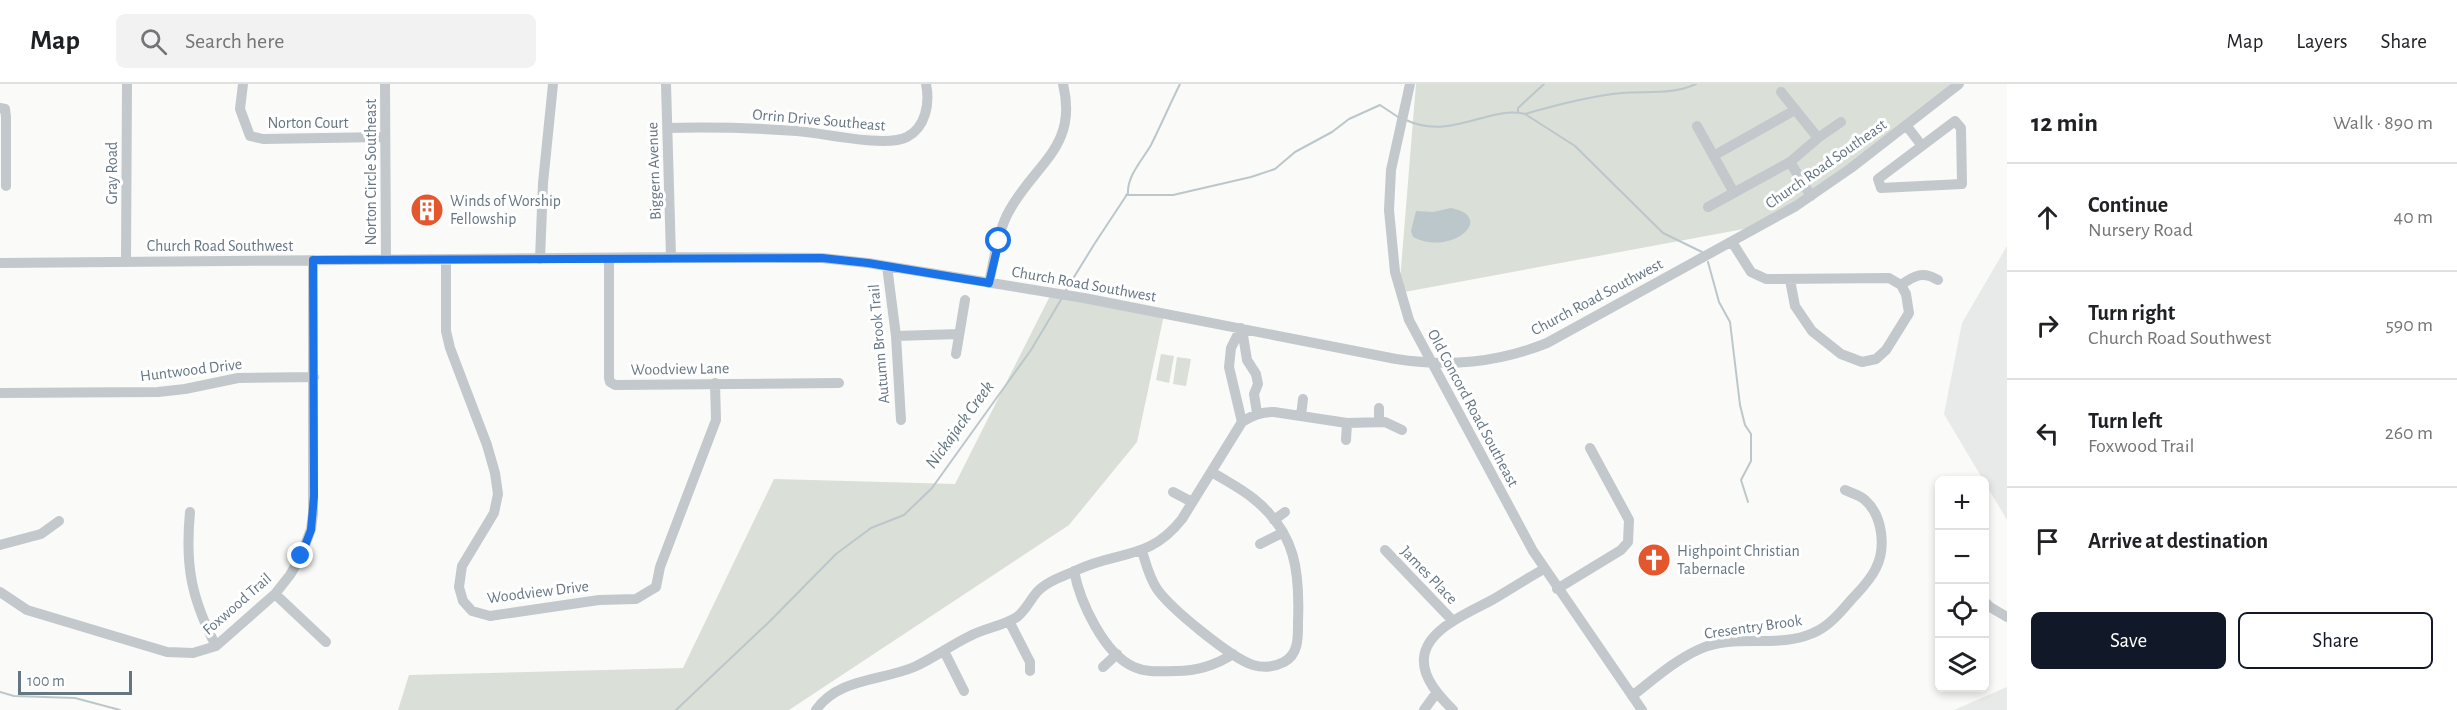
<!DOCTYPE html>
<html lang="en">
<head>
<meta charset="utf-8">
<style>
  :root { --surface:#fff; --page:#f2f2f2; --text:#202124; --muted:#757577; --line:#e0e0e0; --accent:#111827 }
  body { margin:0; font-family:"Alegreya Sans",sans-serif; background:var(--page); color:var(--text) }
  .controls { position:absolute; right:18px; bottom:18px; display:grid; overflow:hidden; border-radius:9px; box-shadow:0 3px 9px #0003 }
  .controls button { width:54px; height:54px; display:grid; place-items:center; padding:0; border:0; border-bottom:2px solid var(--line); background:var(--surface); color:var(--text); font:30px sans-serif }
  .scale { position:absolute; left:18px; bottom:15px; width:114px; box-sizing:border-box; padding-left:6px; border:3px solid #657683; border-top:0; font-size:16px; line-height:21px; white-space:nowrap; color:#657683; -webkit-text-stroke:4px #fff; paint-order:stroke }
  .stop { position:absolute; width:18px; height:18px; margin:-14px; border:4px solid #1a73e8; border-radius:50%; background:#fff }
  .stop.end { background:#1a73e8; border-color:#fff; box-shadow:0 2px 6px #0008 }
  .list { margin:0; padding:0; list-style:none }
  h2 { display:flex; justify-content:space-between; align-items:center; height:78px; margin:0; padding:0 24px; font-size:26px }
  h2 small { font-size:20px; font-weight:400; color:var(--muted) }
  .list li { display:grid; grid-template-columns:39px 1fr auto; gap:18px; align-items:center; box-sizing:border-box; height:108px; padding:0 24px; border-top:2px solid var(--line) }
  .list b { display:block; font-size:22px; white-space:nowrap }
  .list p { margin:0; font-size:20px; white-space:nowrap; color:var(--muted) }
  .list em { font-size:20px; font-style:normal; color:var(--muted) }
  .actions { display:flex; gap:12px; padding:18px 24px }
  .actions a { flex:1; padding:14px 0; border:2px solid var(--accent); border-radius:9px; text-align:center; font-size:21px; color:var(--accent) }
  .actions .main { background:var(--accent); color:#fff }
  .icon { flex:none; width:33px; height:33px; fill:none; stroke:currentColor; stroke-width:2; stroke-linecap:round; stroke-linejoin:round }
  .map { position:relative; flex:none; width:2007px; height:626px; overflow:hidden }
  header { display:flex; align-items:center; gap:36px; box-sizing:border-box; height:84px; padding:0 30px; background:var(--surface); border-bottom:2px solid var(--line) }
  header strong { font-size:28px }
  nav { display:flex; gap:33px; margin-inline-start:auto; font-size:21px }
  .search { width:420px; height:54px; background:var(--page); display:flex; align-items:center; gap:15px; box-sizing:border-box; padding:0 21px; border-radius:9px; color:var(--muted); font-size:22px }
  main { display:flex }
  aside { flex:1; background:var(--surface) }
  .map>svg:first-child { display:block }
  .built { fill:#e8e9e9 }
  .green { fill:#dadfd7 }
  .water { fill:#bbc7cb }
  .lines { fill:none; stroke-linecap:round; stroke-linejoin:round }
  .stream { stroke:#bbc7cb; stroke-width:2 }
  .minor { stroke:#c3c8cc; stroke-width:10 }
  .route { stroke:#1a73e8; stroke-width:8 }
  .labels { text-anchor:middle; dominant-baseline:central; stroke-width:6; stroke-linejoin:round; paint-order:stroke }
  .street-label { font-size:16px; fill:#657683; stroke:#fff }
  .poi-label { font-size:16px; fill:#657683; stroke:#fff; text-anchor:start }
  .water-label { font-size:18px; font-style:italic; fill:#60757c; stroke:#fff }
</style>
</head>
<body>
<header>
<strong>Map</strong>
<div class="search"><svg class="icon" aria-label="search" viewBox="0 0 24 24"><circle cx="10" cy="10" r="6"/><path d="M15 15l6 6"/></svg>Search here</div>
<nav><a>Map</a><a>Layers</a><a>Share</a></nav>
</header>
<main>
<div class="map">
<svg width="2007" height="626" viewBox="0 0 2007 626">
  <rect width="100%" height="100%" fill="#fafaf8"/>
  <path class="built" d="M 2007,162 L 2007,436 L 1944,330 L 1962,239 Z
    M 2007,603 L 2007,626 L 1954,626 Z"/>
  <path class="green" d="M 1416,0 L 1964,0 L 1838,94 L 1749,144 L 1399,209 Z
    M 1051,210 L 1165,226 L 1137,358 L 1069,441 L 789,626 L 398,626 L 409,591 L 683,584 L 774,395 L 955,400 Z
    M 1161,270 L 1174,272 L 1169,299 L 1156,296 Z
    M 1177,273 L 1191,275 L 1186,302 L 1173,300 Z"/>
  <path class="water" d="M 1451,124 C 1497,133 1451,173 1413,153 L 1411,147 L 1416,127 L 1433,128 Z"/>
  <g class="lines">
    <path class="stream" d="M 1518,28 L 1518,24 L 1544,0
      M 1525,30 C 1556,21 1589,12 1622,9 C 1647,7 1672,11 1696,0
      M 1406,36 C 1450,57 1490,21 1525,30 L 1575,62 L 1663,149 L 1702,168
      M 1126,111 L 1173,111 L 1251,93 L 1275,85 L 1295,68 L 1332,48 L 1349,35 L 1380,21 L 1398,33
      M 1708,178 L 1719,218 L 1730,238 L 1740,321 L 1745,341 L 1751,350 L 1751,377 L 1741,396 L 1748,418
      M 1066,206 L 1095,159 L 1128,109 C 1127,92 1143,75 1151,61 C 1161,41 1170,20 1180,0
      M 0,608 L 14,612 L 75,614 L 120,626
      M 676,626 L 770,537 L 836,470 L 871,444 L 904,431 L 932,404 L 1031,266 L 1062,214"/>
    <path class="minor" d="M 243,0 L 240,25 L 250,52 L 263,55 L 385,53
      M 385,0 L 386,176
      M 666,0 L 671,173
      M 1410,0 L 1391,86 L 1389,126 L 1395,188 L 1409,236 L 1533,467 L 1642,626
      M 1781,8 L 1818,54
      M 0,24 L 5,25 L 6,33 L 6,102
      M 1955,37 L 1961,44 L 1962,100 L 1881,104 L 1878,95 Z
      M 1906,41 L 1922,62
      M 1697,42 L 1733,107
      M 667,44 C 710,43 754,44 797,47 C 824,49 885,64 907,53 C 926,43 930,19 926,0
      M 1715,71 L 1795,26
      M 1790,78 L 1811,112
      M 1708,123 L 1790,78 L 1818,54 L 1841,38
      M 1732,158 L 1751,188 L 1766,195 L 1889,194 L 1901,201 L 1906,210 L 1909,229 L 1886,266 L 1876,275 L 1862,278 L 1841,270 L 1812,247 L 1795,222 L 1790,196
      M 609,174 L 609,294 L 610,298 L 615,301 L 839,299
      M 540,175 L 543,99 L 553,0
      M 446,177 L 446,247 L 450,264 L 487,361 L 495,389 L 498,410 L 494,429 L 462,482 L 459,503 L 463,517 L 472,527 L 490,532 L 599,516 L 636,515 L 656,503 L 660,483 L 716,336 L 715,299
      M 126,178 L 127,0
      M 0,179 L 671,173 L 822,174 L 868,179 L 1084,214 L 1396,275 C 1449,283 1497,279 1547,259 L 1796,122 L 1851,84 L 1959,0
      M 887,182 L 896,252 L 901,336
      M 989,199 C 994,176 997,152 1007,131 C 1032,81 1079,65 1063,0
      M 1901,201 C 1915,191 1923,187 1938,196
      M 1241,244 L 1231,264 L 1229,283 L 1242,338
      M 1242,245 L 1247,276 L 1256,290 L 1258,300 L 1254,310 L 1257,329
      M 896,252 L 959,250
      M 956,270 L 965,216
      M 0,309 L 158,308 L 185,305 L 238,294 L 314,293
      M 1379,324 L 1379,338
      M 1301,332 L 1303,315
      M 1346,356 L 1347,339
      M 1173,408 L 1192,418
      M 190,428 C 185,481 191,514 216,562
      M 1274,436 L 1285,428
      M 1260,460 L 1282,449
      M 0,461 L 41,450 L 59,437
      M 1385,466 L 1452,536
      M 1142,467 C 1146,480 1149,493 1157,505 C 1170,524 1231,574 1253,581 C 1263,584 1274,583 1284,578 C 1299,570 1298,553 1298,538 C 1300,488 1296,449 1254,415 C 1242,405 1226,397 1212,388
      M 1074,487 C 1080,518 1104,570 1134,583 C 1147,589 1162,587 1176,587 C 1196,587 1216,581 1233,570
      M 1557,505 L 1621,466 L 1628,458 L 1629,436 L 1590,364
      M 0,508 L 27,526 L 167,568 L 193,569 L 216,562 L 275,510 L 290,491 L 301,472 L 311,445 L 313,430 L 313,176
      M 275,510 L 326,558
      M 1984,517 L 1990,523 L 2007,533
      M 1009,537 L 1030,578 L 1030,587
      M 944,567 L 964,607
      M 1103,583 L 1117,570
      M 1632,612 C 1653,596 1675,576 1700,565 C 1735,549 1778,565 1813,549 C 1828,543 1840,529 1851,516 C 1860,506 1870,497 1876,484 C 1886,464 1883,432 1865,416 C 1860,411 1851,409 1845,406
      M 816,626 C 838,594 881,597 914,583 C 934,574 951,561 970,552 C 985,544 1003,542 1017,533 C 1026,526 1030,516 1037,508 C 1047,497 1064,492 1077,486 C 1119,466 1149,477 1182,435 L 1242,338 C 1253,331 1261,328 1274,328 L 1347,339 L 1385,338 L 1402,346
      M 1424,626 L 1437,608
      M 1453,626 C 1440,613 1422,594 1424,574 C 1426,545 1470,528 1492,516 C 1509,506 1526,495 1544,485"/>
  </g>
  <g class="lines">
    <path class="route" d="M 301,472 L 311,446 L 314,412 L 313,176 L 822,174 L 868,179 L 989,199 L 999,157"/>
  </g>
  <defs>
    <g id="building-disc" transform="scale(1.725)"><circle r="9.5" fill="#e4572e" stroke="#fff"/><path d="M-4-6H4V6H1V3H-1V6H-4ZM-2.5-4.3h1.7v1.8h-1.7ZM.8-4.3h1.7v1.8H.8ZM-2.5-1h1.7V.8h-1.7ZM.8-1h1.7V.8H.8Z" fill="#fff"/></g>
    <g id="church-disc" transform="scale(1.725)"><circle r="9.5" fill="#e4572e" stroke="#fff"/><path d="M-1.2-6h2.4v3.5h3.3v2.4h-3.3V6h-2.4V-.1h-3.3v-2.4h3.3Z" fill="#fff"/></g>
  </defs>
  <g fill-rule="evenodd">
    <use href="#building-disc" x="427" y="126"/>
    <use href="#church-disc" x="1654" y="476"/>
  </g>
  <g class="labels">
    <g class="street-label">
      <text transform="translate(819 36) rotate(5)">Orrin Drive Southeast</text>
      <text x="308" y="39">Norton Court</text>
      <text transform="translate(1826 80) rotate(-35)">Church Road Southeast</text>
      <text transform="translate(654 87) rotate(-92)">Biggern Avenue</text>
      <text transform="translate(371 88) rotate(-90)">Norton Circle Southeast</text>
      <text transform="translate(112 89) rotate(-90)">Gray Road</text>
      <text x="220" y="162">Church Road Southwest</text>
      <text transform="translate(1084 200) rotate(10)">Church Road Southwest</text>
      <text transform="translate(1597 213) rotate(-28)">Church Road Southwest</text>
      <text transform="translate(879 260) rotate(-95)">Autumn Brook Trail</text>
      <text transform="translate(680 285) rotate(-1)">Woodview Lane</text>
      <text transform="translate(191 286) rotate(-7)">Huntwood Drive</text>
      <text transform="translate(1473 324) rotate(62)">Old Concord Road Southeast</text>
      <text transform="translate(1429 491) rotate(46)">James Place</text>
      <text transform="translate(538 508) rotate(-7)">Woodview Drive</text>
      <text transform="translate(237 520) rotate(-41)">Foxwood Trail</text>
      <text transform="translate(1753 543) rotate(-8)">Cresentry Brook</text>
    </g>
    <g class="poi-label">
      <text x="450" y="117">Winds of Worship<tspan x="450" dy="18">Fellowship</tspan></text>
      <text x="1677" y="467">Highpoint Christian<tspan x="1677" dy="18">Tabernacle</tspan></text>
    </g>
    <g class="water-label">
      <text transform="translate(960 341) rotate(-54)">Nickajack Creek</text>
    </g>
  </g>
</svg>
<div class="controls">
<button>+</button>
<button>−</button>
<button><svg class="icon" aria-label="locate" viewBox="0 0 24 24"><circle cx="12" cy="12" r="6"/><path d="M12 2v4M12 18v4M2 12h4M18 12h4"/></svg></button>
<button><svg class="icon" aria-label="layers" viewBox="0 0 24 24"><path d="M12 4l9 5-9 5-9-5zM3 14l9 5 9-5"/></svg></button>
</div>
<div class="scale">100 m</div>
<div class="stop" style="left:999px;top:157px"></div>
<div class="stop end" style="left:301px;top:472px"></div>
</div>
<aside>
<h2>12 min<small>Walk · 890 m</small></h2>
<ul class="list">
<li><svg class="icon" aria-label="ahead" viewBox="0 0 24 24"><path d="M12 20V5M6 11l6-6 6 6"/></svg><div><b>Continue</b><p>Nursery Road</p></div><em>40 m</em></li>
<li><svg class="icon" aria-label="right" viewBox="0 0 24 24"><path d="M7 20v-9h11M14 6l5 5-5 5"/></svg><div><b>Turn right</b><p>Church Road Southwest</p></div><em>590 m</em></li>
<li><svg class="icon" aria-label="left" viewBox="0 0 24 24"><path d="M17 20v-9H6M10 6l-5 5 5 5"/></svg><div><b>Turn left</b><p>Foxwood Trail</p></div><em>260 m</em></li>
<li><svg class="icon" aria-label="arrive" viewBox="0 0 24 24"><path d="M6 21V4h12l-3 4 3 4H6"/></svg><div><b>Arrive at destination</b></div></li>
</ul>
<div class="actions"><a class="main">Save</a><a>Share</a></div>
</aside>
</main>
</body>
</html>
